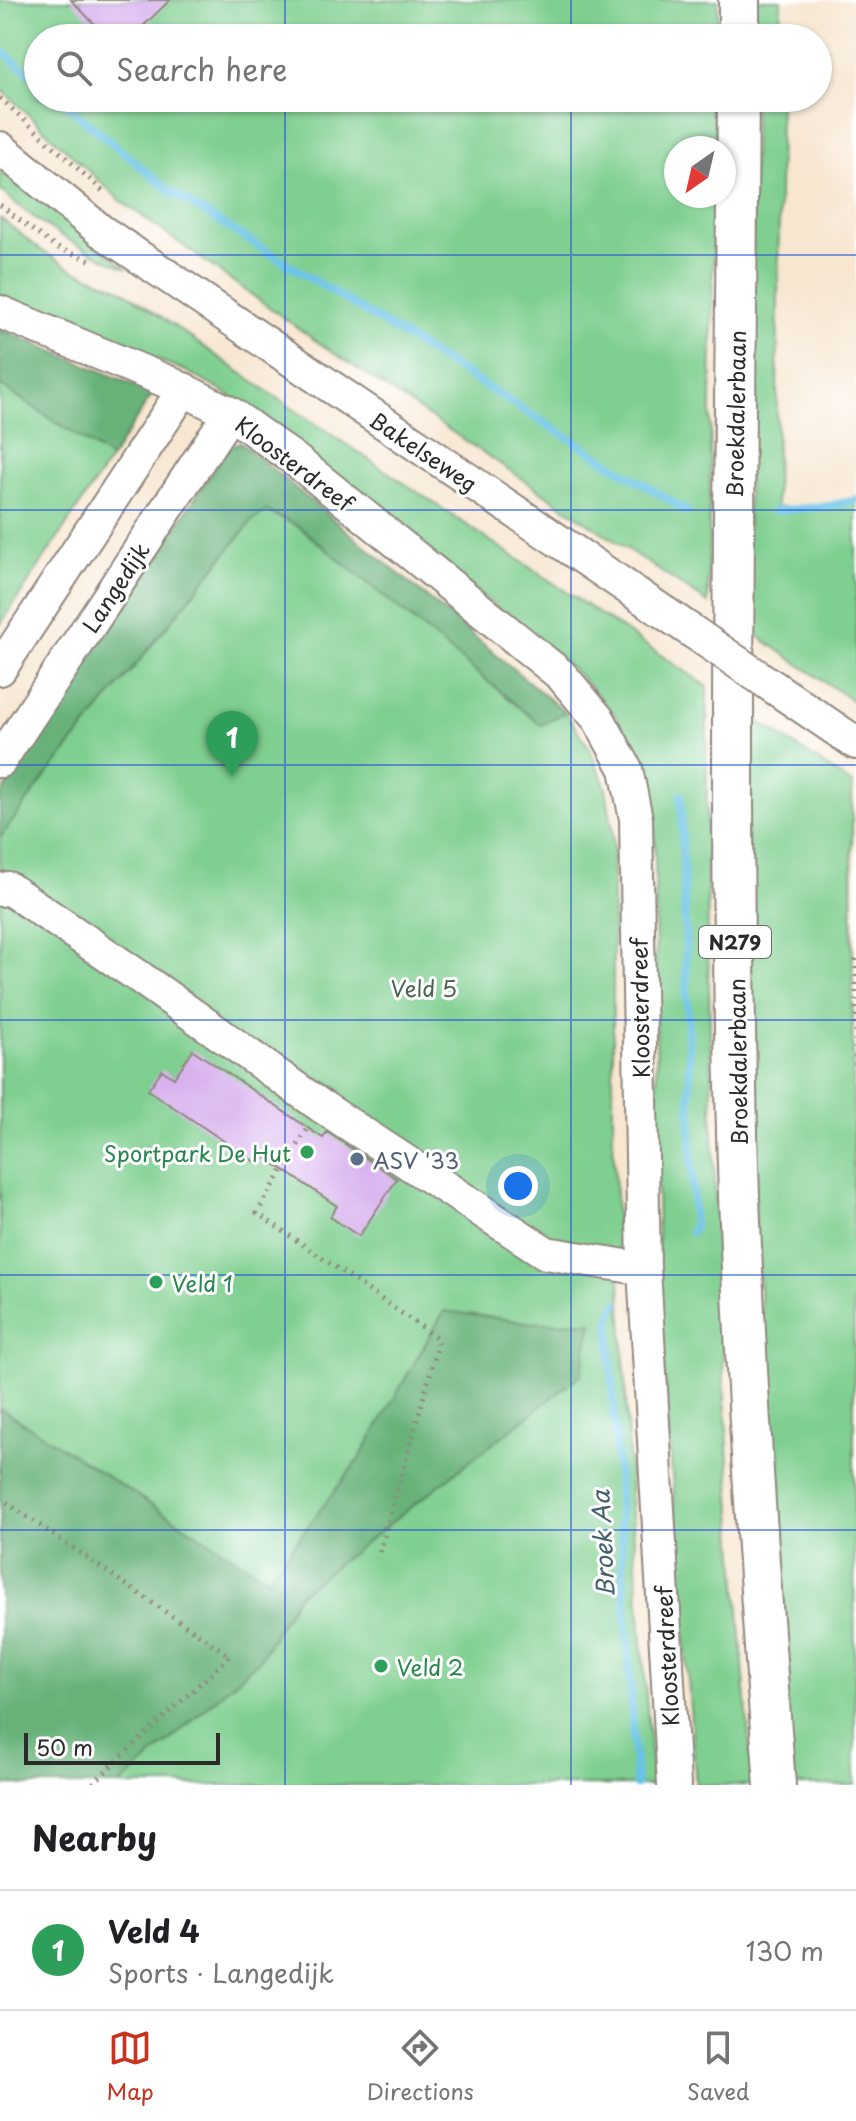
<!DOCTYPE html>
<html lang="en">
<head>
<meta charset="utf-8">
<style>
  :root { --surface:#fff; --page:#f6f6f6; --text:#202124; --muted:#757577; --line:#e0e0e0; --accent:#c8321e }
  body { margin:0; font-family:"Playpen Sans",sans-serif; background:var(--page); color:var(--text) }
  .compass { position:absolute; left:664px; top:136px; width:72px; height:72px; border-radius:50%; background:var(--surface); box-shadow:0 2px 6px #0004; rotate:214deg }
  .scale { position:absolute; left:24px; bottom:20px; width:196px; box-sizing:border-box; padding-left:8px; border:4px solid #2b2b2b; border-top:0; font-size:22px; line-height:28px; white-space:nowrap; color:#2b2b2b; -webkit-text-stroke:6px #fff; paint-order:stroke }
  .you { position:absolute; left:518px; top:1186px; width:28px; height:28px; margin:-20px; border:6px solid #fff; border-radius:50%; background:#1a73e8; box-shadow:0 0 0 12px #1a73e833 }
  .badge { display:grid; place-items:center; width:52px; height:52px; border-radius:50%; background:var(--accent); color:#fff; font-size:26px; font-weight:700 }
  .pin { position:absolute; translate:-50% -66px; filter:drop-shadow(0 2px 4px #0008) }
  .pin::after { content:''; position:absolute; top:42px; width:28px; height:24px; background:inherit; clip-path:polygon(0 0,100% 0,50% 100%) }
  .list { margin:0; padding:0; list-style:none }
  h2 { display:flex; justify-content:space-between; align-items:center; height:104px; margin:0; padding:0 32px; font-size:34px }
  h2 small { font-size:26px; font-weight:400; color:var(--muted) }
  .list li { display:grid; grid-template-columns:52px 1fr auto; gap:24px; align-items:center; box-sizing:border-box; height:120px; padding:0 32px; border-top:2px solid var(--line) }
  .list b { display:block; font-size:30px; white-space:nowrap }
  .list p { margin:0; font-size:26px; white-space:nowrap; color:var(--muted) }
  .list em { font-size:26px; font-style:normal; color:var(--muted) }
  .icon { flex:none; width:44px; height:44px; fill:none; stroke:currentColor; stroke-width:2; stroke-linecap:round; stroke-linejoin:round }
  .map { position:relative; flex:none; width:856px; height:1785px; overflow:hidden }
  .search { position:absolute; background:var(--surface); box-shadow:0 2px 6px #0004; left:24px; right:24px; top:24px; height:88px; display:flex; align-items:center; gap:20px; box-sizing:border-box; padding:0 28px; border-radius:44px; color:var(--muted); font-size:30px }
  .sheet { height:224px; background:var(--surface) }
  nav { display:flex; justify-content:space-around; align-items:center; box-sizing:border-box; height:112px; border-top:2px solid var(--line); background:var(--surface); font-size:22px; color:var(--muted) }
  nav a { display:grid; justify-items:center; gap:4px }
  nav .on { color:var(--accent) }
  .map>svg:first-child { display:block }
  .green { fill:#7fcf90; stroke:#557d5e; stroke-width:2 }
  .forest { fill:#67b27a; stroke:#496e52; stroke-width:2 }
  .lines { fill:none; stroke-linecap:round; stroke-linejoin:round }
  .stream { stroke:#68c2e6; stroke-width:8 }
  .building { fill:#d8b2ef }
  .minor-casing { stroke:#91887e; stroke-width:36 }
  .major-casing { stroke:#91887e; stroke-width:44 }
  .path { stroke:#91887e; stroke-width:5; stroke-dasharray:2 6; stroke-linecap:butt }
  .minor { stroke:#fff; stroke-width:32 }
  .major { stroke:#fff; stroke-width:40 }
  .minor-bridge-casing { stroke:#91887e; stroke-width:36; stroke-linecap:butt }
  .minor-bridge { stroke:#fff; stroke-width:32 }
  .grid { fill:none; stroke:#1d4ed8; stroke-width:2; stroke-opacity:0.55 }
  .leisure-dot { fill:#2e9e5b; stroke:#fff; stroke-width:3 }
  .service-dot { fill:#5c6f8a; stroke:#fff; stroke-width:3 }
  .labels { text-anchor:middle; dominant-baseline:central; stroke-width:6; stroke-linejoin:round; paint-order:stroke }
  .shield { fill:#fff; stroke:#6b6b6b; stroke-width:2 }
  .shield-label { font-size:20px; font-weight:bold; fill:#2b2b2b }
  .street-label { font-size:22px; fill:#2b2b2b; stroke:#fff }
  .park-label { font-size:22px; fill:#48644e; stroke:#fff }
  .leisure-label { font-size:22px; fill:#27864d; stroke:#fff; text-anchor:start }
  .service-label { font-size:22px; fill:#4e5e75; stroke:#fff; text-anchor:start }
  .water-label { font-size:24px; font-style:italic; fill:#40606c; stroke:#fff }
</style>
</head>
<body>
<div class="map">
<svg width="856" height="1785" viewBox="0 0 856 1785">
  <rect width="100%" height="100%" fill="#fff"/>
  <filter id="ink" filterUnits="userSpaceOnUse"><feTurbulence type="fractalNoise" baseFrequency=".0125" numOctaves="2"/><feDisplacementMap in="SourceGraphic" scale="16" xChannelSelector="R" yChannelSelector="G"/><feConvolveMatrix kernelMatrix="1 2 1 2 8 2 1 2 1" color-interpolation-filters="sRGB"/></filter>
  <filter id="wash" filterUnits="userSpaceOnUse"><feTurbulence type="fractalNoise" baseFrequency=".006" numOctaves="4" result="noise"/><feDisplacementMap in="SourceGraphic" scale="32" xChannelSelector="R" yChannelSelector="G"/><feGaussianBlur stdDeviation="1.8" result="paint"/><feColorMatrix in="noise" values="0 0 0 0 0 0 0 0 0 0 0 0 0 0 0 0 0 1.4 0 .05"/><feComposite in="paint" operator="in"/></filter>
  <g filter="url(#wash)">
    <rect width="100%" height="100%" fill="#f7e6d0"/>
    <path class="green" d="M 0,0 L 718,0 L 717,38 L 38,38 L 38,98 L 716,98 L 715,148 L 676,148 L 676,196 L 714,196 L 708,603 L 316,341 L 121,201 L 0,88 Z
      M 756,0 L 781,0 L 780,38 L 755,38 Z
      M 754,98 L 780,98 L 776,507 L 835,508 L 856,496 L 856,703 L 746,628 Z
      M 0,173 L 8,174 L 128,269 C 77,247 42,227 0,190 Z
      M 0,218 L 41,250 L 72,269 L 121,289 L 277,398 L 707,686 C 704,1052 721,1420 753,1785 L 696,1785 L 658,1292 L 655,832 C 652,814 652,793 647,776 C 630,726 598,692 559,657 L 234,398 L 186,371 L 0,297 Z
      M 0,385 L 111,458 L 0,625 Z
      M 244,447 L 561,714 L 565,712 L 589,747 L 606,788 L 613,834 L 613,1139 L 631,1499 L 653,1785 L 99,1785 L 0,1488 L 0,816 Z
      M 745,712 L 852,784 L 855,1785 L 792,1785 L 752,1168 Z"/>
    <path class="forest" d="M 0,329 L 153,393 L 111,458 L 0,385 Z
      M 240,442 L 565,712 L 541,725 L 298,526 L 266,511 L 252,521 L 46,776 L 0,838 L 0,797 L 223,455 L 232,445 Z
      M 444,1311 L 533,1323 L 592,1322 L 581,1375 L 298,1595 L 259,1660 L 120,1785 L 0,1785 L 0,1408 L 268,1579 L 361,1456 Z"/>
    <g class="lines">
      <path class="stream" d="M 0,49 L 38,81
        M 58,98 L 171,192 L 687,511
        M 775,511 L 829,506 L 856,500
        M 681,795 L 694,1227 L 691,1232
        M 617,1303 L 610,1317 L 610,1344 L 636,1785"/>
    </g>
    <g id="blocks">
      <path class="building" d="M 71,0 L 170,0 L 131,38 L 108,38 Z
        M 193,1050 L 323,1138 L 327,1132 L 397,1179 L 359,1236 L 330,1217 L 337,1206 L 263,1156 L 258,1164 L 148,1090 L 162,1070 L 174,1078 Z"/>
    </g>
  </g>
  <g filter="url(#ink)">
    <use href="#blocks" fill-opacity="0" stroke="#91887e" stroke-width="2"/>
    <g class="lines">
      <g class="minor-casing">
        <path id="minor" d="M 0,148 L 101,231 L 693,632
          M 0,312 L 168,382 L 230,413 L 294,459 L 561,675 L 599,720 L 626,769 L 636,819 L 644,1269 L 674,1785
          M 0,669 L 184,389
          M 772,686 L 856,743
          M 0,761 L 230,413
          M 0,890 L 8,888 L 138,976 L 321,1106 L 546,1253 L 644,1269"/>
      </g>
      <g class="major-casing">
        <path id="major" d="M 739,38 L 739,0
          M 738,98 C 735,443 729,788 737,1133 C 743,1351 759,1568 775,1785"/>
      </g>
      <path class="path" d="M 0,98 L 106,194
        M 0,205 L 55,247 L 90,260
        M 856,959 L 856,1086
        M 307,1130 L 257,1213 L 436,1337 L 438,1346 L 378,1558
        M 0,1498 L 230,1656 L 91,1785"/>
      <use href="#minor" class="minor"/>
      <use href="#major" class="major"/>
      <g class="minor-bridge-casing">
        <path id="minor-bridge" d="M 693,632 L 772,686"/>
      </g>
      <use href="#minor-bridge" class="minor-bridge"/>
    </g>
  </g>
  <path class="grid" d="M 285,0 L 285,38M 571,0 L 571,38M 285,98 L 285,1785M 571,98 L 571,1785M 0,255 L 856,255M 0,510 L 856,510M 0,765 L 856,765M 0,1020 L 856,1020M 0,1275 L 856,1275M 0,1530 L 856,1530"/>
  <g class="leisure-dot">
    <circle cx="307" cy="1152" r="8"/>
    <circle cx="156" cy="1282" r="8"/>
    <circle cx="381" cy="1666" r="8"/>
  </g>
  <circle class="service-dot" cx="357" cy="1159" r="8"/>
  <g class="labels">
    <rect class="shield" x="699" y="926" width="72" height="32" rx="6"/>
    <g class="shield-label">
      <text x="735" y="942">N279</text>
    </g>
    <g class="street-label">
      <text transform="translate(735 414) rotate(-89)">Broekdalerbaan</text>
      <text transform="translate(424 451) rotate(34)">Bakelseweg</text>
      <text transform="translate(295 463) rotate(37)">Kloosterdreef</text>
      <text transform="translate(115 587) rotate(-57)">Langedijk</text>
      <text transform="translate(639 1008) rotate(-91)">Kloosterdreef</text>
      <text transform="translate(737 1062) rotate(-91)">Broekdalerbaan</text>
      <text transform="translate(666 1656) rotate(-93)">Kloosterdreef</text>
    </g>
    <g class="park-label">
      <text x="424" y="987">Veld 5</text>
    </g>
    <g class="leisure-label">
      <text x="291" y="1152" text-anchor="end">Sportpark De Hut</text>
      <text x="172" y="1282">Veld 1</text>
      <text x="397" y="1666">Veld 2</text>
    </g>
    <g class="service-label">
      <text x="373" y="1159">ASV '33</text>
    </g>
    <g class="water-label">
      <text transform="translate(602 1544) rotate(-93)">Broek Aa</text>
    </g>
  </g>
</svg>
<svg class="compass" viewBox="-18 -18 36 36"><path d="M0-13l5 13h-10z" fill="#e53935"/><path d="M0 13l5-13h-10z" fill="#757577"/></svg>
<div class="scale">50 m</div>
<div class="you"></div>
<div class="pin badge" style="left:232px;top:777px;background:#2e9e5b">1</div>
<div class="search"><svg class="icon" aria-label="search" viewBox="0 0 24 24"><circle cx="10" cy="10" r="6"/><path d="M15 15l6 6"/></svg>Search here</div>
</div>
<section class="sheet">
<h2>Nearby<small></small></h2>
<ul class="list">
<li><span class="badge" style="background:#2e9e5b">1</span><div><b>Veld 4</b><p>Sports · Langedijk</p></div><em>130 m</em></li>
</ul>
</section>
<nav>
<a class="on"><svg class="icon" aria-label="map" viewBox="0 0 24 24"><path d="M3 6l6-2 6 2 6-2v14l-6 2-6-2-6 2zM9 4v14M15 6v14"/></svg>Map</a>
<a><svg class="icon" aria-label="directions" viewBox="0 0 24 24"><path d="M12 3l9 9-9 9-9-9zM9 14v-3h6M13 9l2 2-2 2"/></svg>Directions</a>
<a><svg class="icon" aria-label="saved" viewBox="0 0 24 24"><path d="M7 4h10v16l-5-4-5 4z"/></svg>Saved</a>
</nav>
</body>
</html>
